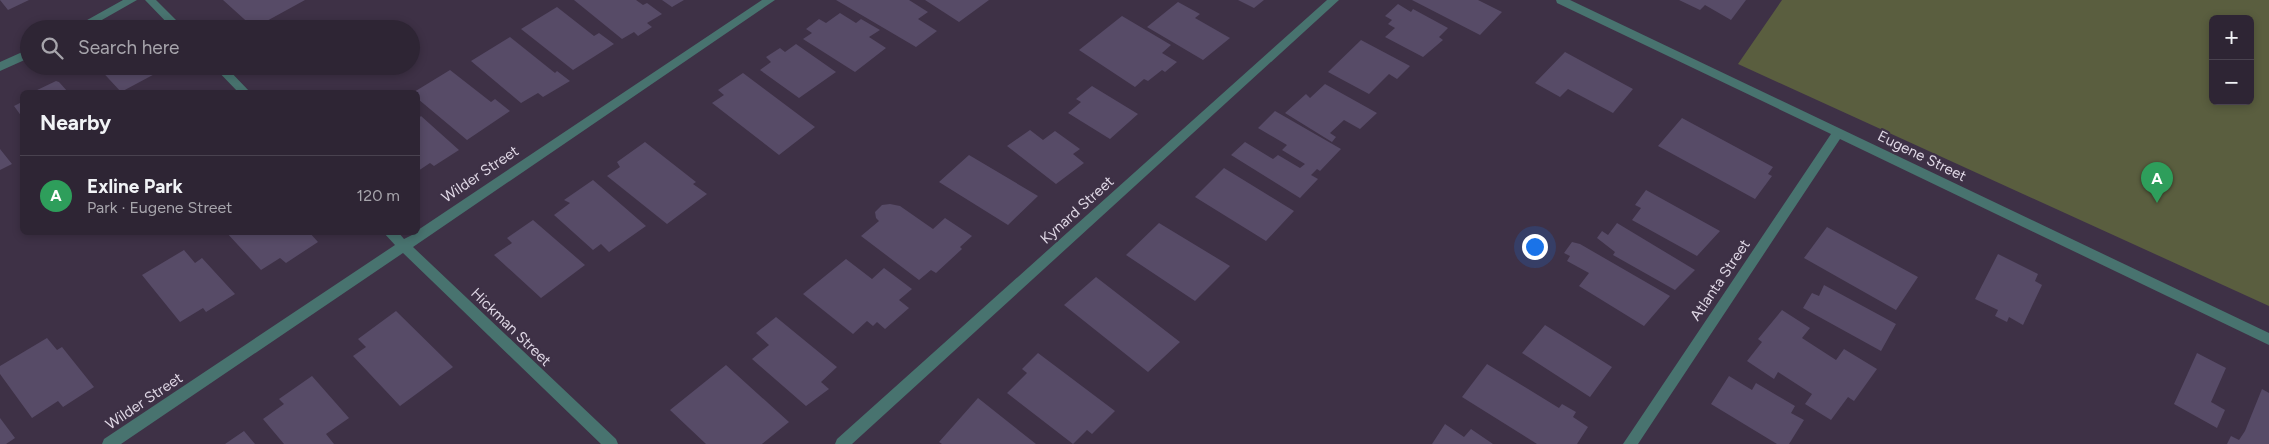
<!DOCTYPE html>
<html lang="en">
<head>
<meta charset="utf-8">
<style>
  :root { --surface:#2e2534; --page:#362d3c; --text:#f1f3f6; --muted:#a7a5ac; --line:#49424f; --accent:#dfb034 }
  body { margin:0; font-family:Figtree,sans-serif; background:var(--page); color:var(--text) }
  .controls { position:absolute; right:15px; top:15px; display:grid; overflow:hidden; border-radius:8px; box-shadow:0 2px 8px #0003 }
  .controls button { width:45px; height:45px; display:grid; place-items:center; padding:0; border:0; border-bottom:1px solid var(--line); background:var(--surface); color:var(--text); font:25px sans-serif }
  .you { position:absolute; left:1534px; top:246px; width:18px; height:18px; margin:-12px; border:4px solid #fff; border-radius:50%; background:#1a73e8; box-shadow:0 0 0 8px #1a73e833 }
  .badge { display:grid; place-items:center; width:32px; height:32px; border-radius:50%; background:var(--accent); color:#fff; font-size:16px; font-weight:700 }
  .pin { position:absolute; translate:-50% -41px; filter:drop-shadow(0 1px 2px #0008) }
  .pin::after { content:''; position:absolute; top:26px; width:18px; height:15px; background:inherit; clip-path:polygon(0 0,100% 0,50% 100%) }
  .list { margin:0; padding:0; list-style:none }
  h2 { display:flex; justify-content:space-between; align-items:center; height:65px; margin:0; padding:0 20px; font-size:21px }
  h2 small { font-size:16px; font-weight:400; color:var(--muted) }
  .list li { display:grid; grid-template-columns:32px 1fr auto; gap:15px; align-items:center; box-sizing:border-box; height:80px; padding:0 20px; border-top:1px solid var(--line) }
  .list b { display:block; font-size:19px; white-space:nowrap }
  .list p { margin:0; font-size:16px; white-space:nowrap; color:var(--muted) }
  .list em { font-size:16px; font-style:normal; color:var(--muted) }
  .icon { flex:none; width:28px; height:28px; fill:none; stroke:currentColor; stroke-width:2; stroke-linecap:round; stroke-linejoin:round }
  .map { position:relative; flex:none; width:2269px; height:444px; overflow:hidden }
  .search { position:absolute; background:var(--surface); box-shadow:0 2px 8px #0003; left:20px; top:20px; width:400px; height:55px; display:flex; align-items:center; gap:12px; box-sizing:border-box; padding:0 18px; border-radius:28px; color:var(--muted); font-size:19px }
  .panel { position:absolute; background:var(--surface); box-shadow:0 2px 8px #0003; left:20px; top:90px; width:400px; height:145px; border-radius:8px }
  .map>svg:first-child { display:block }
  .green { fill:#5a5e3f; fill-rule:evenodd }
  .building { fill:#574b67 }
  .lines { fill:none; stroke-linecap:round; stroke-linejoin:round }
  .minor { fill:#48736f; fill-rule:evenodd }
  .labels { text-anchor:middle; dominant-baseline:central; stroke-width:4.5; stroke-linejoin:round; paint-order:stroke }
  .street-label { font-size:15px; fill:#dfd7e5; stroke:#3e3146 }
</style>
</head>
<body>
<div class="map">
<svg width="2269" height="444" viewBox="0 0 2269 444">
  <rect width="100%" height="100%" fill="#3e3146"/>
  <path class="green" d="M 1782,0 L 2269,0 L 2269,306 L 1738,64 ZM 2213,19 L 2250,19 L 2250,101 L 2213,101 Z"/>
  <path class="building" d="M 0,0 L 29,0 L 8,10 Z
    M 223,0 L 305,0 L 254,28 Z
    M 574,0 L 636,0 L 643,5 L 647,3 L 662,14 L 647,23 L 652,27 L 638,36 L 634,32 L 622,39 Z
    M 662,0 L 684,0 L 672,7 Z
    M 836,0 L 909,0 L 928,12 L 918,19 L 937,31 L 916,47 Z
    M 925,0 L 989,0 L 959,22 Z
    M 1238,0 L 1264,0 L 1254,8 Z
    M 1412,0 L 1478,0 L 1502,12 L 1480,35 Z
    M 1679,0 L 1746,0 L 1731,20 L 1705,5 L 1700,10 Z
    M 1178,2 L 1200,14 L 1195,18 L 1230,38 L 1203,60 L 1147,27 Z
    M 1398,4 L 1411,12 L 1413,9 L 1448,28 L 1439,37 L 1443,40 L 1423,57 L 1385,37 L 1395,28 L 1388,24 L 1392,20 L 1385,16 Z
    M 557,7 L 594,36 L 599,33 L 614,44 L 573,70 L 521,29 Z
    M 840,13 L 856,23 L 861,19 L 880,30 L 869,37 L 886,48 L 855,72 L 803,39 L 812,33 L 806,29 L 819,19 L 826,23 Z
    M 1122,16 L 1171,45 L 1162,53 L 1177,62 L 1165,72 L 1162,70 L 1148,81 L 1144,79 L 1135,87 L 1079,50 Z
    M 510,37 L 555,73 L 557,71 L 570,81 L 543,97 L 538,93 L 521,103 L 471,61 Z
    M 1361,40 L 1410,66 L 1397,79 L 1389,74 L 1369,94 L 1328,72 Z
    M 796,44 L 836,72 L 799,98 L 760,70 L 771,62 L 766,57 L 780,48 L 785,52 Z
    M 1565,52 L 1633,89 L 1613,113 L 1568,89 L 1560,97 L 1535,83 Z
    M 97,66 L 161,66 L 164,69 L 121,92 Z
    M 450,70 L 491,102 L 495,99 L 510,111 L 467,140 L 418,99 L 418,92 L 414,92 Z
    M 743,73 L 815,127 L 779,155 L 712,103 L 724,95 L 718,90 Z
    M 56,81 L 59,82 L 68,92 L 33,92 Z
    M 1325,84 L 1377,113 L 1360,129 L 1344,120 L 1330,133 L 1336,137 L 1332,142 L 1285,113 L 1306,94 L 1310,98 Z
    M 1092,86 L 1138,114 L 1110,139 L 1068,113 L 1081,102 L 1076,99 Z
    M 22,102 L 22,117 L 14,106 Z
    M 1275,111 L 1341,149 L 1320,171 L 1317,169 L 1311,175 L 1318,179 L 1300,198 L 1231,155 L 1245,142 L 1273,159 L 1278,155 L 1300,168 L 1305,164 L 1282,150 L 1287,145 L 1258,128 Z
    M 421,116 L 459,150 L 434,166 L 430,163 L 418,171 L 418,119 Z
    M 1682,118 L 1773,167 L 1768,174 L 1772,176 L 1755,199 L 1658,146 Z
    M 1030,130 L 1043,140 L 1055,131 L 1080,149 L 1073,154 L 1084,163 L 1056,184 L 1007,146 Z
    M 645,142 L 696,182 L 693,184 L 707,194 L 667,224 L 607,176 L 620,167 L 617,162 Z
    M 0,149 L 12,164 L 0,170 Z
    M 969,155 L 1038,196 L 1008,225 L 939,182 Z
    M 1224,168 L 1294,211 L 1266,241 L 1195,197 Z
    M 593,180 L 646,226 L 609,252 L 601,244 L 593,250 L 554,215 L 570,203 L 564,200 Z
    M 1646,190 L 1720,231 L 1697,256 L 1632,220 L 1641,208 L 1635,205 Z
    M 890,204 L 900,206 L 933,229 L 945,218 L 972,236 L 960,247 L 962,249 L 936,273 L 931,270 L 919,280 L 861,236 L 879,221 L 876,218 L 875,212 L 882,205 Z
    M 533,220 L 585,265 L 541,298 L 494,255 L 512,243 L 507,238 Z
    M 1159,223 L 1230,266 L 1195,301 L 1126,255 Z
    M 1617,223 L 1695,270 L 1675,290 L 1613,255 L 1615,252 L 1597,238 L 1602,231 L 1608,235 Z
    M 1827,227 L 1918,277 L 1896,310 L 1804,258 Z
    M 226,232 L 309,232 L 318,242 L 286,263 L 280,258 L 261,270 Z
    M 1572,242 L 1580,244 L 1670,296 L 1644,326 L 1579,286 L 1589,273 L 1567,261 L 1570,256 L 1564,253 Z
    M 184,250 L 195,263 L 202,258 L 235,294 L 206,312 L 203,308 L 180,322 L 142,275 Z
    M 1998,254 L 2038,274 L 2035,281 L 2042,285 L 2023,325 L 2009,317 L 2007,322 L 1995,316 L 1998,310 L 1975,299 Z
    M 846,259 L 872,279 L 884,268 L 912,289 L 899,300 L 909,308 L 885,329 L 877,322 L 873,326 L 867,321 L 853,334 L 803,294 Z
    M 1096,277 L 1180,342 L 1148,372 L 1064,305 Z
    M 1824,285 L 1896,324 L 1881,351 L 1803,308 L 1812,293 L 1819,296 Z
    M 1782,310 L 1810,328 L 1802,338 L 1836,360 L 1844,349 L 1877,369 L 1854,401 L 1848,397 L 1831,420 L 1805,404 L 1812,394 L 1778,372 L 1774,379 L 1747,361 L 1762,342 L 1758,339 Z
    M 396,311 L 453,367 L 400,406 L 353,356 L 366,347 L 358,339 Z
    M 776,317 L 837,367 L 821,382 L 829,389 L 806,406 L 752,359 L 769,345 L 756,333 Z
    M 1545,325 L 1612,367 L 1590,397 L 1522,353 Z
    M 47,338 L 57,350 L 62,347 L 94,387 L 63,407 L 58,401 L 32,418 L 0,374 L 0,366 Z
    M 1038,353 L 1115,411 L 1092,434 L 1087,430 L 1073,444 L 1007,393 L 1027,373 L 1022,369 Z
    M 2197,353 L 2226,368 L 2211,402 L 2225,410 L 2217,428 L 2174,404 Z
    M 1487,364 L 1559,408 L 1562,404 L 1576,412 L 1573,417 L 1588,427 L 1577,444 L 1537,444 L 1462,397 Z
    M 726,365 L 789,422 L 762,444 L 706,444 L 670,410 Z
    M 312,376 L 349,418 L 326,434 L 334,444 L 284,444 L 263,419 L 284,404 L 279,399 Z
    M 1729,376 L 1752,390 L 1756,383 L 1795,406 L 1791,413 L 1804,420 L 1789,444 L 1777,444 L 1711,404 Z
    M 2262,389 L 2269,393 L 2269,444 L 2227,444 L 2231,436 L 2239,440 L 2245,431 Z
    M 978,398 L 1036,444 L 942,444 L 939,442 Z
    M 0,418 L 15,438 L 6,444 L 0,444 Z
    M 1445,424 L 1464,437 L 1471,429 L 1493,444 L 1432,444 Z
    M 244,431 L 255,444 L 225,444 Z"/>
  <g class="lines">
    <path class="minor" d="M 123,0 L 137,0 L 86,29 L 71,29 Z
      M 145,0 L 156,0 L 185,29 L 173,29 Z
      M 762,0 L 775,0 L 413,247 L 616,439 L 618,444 L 601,444 L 403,253 L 121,444 L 102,444 L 104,439 L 395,245 L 383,232 L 398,232 L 404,239 L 418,232 L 418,230 Z
      M 1327,0 L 1339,0 L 852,444 L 835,444 L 837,439 Z
      M 1556,0 L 1570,0 L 2269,333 L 2269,345 L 1840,139 L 1638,444 L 1623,444 L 1831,134 L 1557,3 Z
      M 29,49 L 29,58 L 0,71 L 0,62 Z
      M 213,66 L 225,66 L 250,92 L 238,92 Z"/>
  </g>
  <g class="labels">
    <g class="street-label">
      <text transform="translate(1922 156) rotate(26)">Eugene Street</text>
      <text transform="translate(480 174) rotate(-34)">Wilder Street</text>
      <text transform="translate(1077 210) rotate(-42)">Kynard Street</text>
      <text transform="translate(1720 280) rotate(-56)">Atlanta Street</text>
      <text transform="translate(511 327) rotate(44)">Hickman Street</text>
      <text transform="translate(144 401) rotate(-34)">Wilder Street</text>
    </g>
  </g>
</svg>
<div class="controls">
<button>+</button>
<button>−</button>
</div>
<div class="you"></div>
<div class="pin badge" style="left:2157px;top:203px;background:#2e9e5b">A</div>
<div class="search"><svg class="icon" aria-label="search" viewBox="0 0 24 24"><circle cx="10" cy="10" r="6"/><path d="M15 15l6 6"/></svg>Search here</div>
<section class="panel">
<h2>Nearby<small></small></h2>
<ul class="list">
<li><span class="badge" style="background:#2e9e5b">A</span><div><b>Exline Park</b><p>Park · Eugene Street</p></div><em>120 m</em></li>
</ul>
</section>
</div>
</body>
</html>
